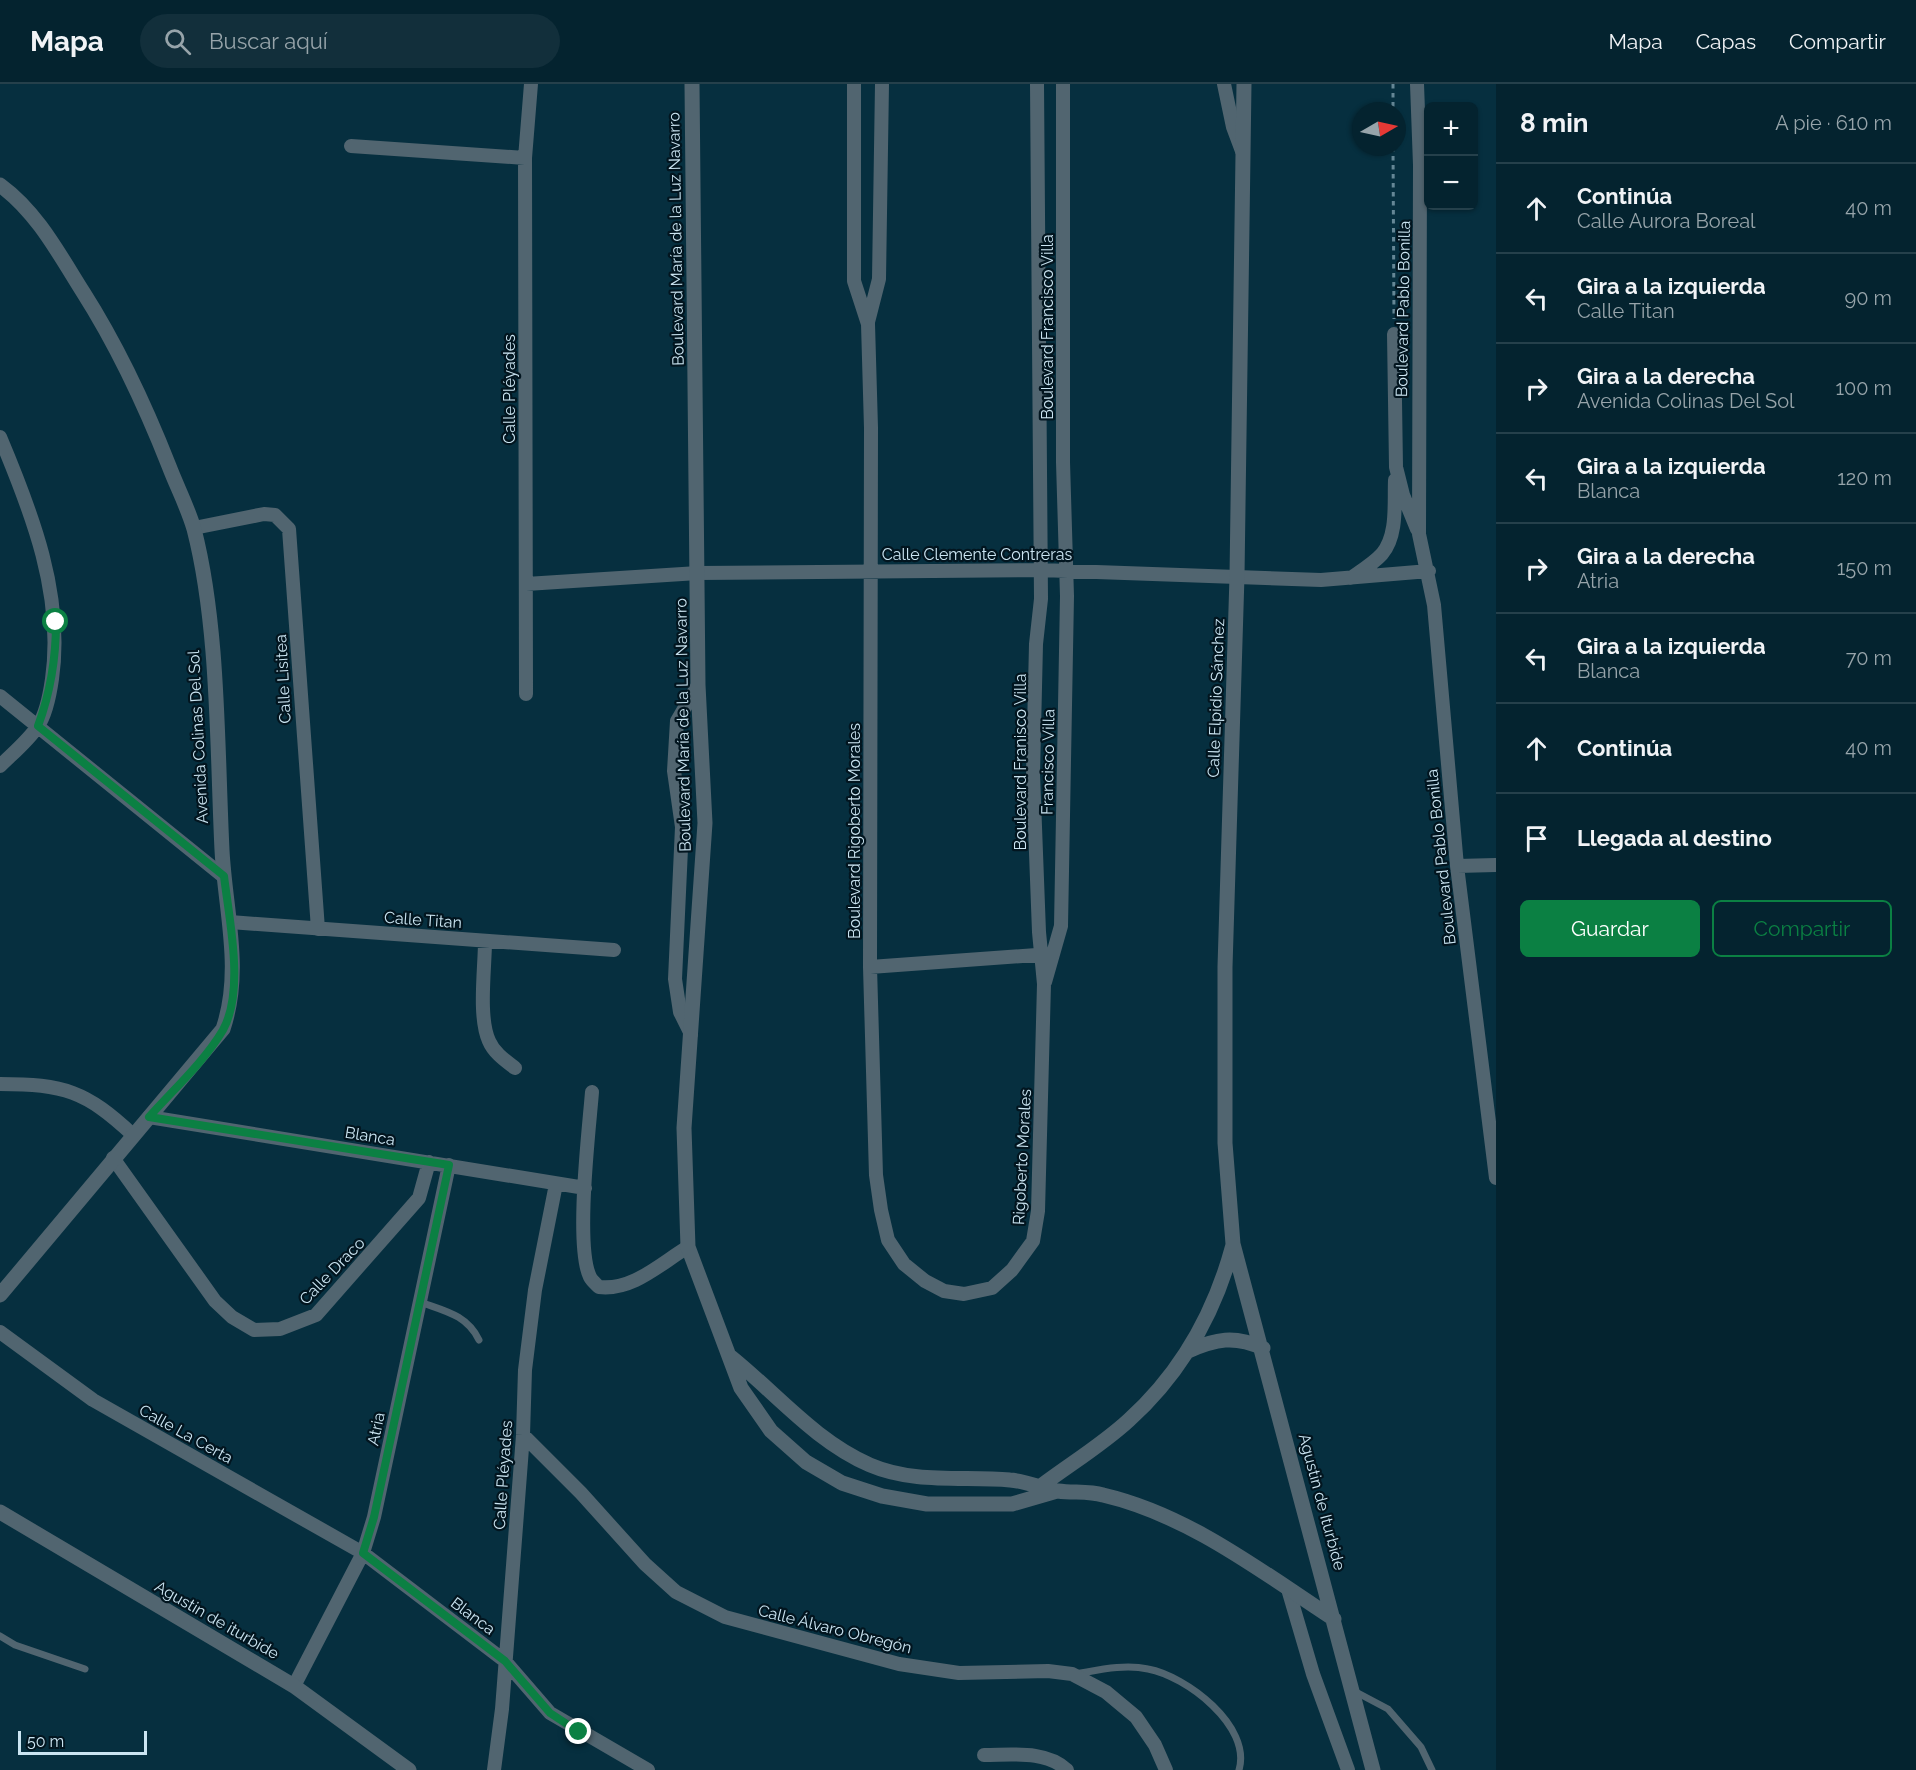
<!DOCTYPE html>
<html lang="es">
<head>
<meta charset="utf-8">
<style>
  :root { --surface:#04232f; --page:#122f3b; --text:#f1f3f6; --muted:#97a4aa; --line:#25404b; --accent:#0b8043 }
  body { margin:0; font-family:Raleway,sans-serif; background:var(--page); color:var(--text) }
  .controls { position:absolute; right:18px; top:18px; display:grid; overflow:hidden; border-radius:9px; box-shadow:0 2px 4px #0004 }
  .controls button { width:54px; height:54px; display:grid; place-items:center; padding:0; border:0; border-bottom:2px solid var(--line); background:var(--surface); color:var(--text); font:30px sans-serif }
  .compass { position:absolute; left:1352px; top:18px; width:54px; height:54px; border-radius:50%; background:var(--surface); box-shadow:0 2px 4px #0004; rotate:81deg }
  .scale { position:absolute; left:18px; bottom:15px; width:129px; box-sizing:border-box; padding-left:6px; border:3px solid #cbe5f2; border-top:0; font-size:16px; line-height:21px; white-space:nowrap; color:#cbe5f2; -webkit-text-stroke:4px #02151f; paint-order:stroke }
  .stop { position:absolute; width:18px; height:18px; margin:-14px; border:4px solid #0b8043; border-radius:50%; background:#fff }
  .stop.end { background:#0b8043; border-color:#fff; box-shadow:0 2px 6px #0008 }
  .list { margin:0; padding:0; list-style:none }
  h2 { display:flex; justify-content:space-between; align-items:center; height:78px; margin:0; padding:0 24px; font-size:26px }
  h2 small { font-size:20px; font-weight:400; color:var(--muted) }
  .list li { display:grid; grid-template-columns:39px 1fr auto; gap:18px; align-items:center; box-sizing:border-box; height:90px; padding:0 24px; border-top:2px solid var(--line) }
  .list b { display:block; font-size:22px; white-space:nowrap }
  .list p { margin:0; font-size:20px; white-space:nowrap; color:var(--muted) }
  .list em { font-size:20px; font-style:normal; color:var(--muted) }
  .actions { display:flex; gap:12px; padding:18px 24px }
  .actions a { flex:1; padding:14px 0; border:2px solid var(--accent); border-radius:9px; text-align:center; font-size:21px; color:var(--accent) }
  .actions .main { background:var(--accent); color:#fff }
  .icon { flex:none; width:33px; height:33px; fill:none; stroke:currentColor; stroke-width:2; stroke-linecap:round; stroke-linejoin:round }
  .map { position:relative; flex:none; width:1496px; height:1686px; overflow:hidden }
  header { display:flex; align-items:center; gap:36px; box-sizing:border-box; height:84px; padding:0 30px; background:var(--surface); border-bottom:2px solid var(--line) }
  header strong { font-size:28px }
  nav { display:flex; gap:33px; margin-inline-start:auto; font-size:21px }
  .search { width:420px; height:54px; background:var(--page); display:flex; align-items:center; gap:15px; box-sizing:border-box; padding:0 21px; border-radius:33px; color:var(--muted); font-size:22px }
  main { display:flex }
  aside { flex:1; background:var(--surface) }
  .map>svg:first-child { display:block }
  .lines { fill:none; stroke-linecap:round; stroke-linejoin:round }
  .path { stroke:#658796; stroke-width:3; stroke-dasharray:4.5 4.5; stroke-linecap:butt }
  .service { stroke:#516570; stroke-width:7 }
  .minor { stroke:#516570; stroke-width:14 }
  .tertiary { stroke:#516570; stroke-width:15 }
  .route { stroke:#0b8043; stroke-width:8 }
  .labels { text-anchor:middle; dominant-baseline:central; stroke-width:4.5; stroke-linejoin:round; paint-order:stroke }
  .street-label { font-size:16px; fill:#cbe5f2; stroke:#02151f }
</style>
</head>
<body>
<header>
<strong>Mapa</strong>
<div class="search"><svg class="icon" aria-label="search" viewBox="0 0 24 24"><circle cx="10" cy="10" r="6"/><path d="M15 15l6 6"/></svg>Buscar aquí</div>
<nav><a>Mapa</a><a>Capas</a><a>Compartir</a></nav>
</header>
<main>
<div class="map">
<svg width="1496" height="1686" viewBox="0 0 1496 1686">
  <rect width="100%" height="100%" fill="#062f3f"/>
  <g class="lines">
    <path class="path" d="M 1393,0 L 1393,27
      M 1393,63 L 1394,235"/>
    <path class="service" d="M 420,1218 C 445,1227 467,1231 479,1256
      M 0,1552 L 15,1561 L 85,1585
      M 1075,1590 C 1099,1586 1124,1580 1148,1585 C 1186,1592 1252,1642 1239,1686
      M 1354,1607 L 1388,1625 L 1421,1663 L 1432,1686"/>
    <path class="minor" d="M 854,0 L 854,197 L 868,240 L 871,344 L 870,883 L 876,1091 L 881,1126 L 888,1156 L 904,1180 L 925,1197 L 944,1207 L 964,1210 L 992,1204 L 1012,1186 L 1033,1157 L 1038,1127 L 1044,900 L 1039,848 L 1033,690 L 1036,560 L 1041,515 L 1037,0
      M 1224,0 L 1233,43 L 1242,67
      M 1417,0 L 1420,81 L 1419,450 L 1434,521 L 1457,782 L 1496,1094
      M 351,62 L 525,74
      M 868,238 L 879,195 L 882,0
      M 1394,250 L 1396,383 L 1403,411 L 1417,445
      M 0,353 C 32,429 64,511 52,595 C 50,609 46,630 38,642 C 28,657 12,670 0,682
      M 194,444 L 264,430 L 275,431 L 289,445 L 318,845
      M 1351,494 C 1361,487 1374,479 1382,470 C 1398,451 1394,419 1395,396
      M 526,500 L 698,489 L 1040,486 L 1321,496 L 1429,487
      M 526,610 L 525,74 L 531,0
      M 0,612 L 223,792
      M 1457,782 L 1496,781
      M 230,838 L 614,866
      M 485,857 C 485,884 478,933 489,957 C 494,969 506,977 515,984
      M 870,883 L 1050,870
      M 1045,898 L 1061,842 L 1067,512 L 1063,378 L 1063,0
      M 691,950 L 680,928 L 675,895 L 682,743 L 674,687 L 677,637 L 698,601
      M 0,1000 C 64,1000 86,1007 133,1051
      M 592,1008 C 589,1046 575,1162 590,1193 C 592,1197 596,1200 599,1203 C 633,1207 661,1179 688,1163
      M 149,1033 L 585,1104
      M 113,1074 L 215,1217 L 232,1233 L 254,1246 L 280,1245 L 316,1231 L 419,1114 L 429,1078
      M 0,1248 L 93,1316 L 363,1469 L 505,1577 L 550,1629 L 648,1686
      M 523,1351 L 581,1409 L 645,1480 L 676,1508 L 725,1533 L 899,1580 L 959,1589 L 1048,1587 L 1072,1590 L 1106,1608 L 1136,1633 L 1155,1661 L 1166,1686
      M 1288,1505 L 1313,1590 L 1348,1686
      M 294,1602 L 363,1469 L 374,1433 L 449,1081
      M 984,1671 C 1012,1671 1046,1666 1067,1686
      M 494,1686 L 502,1625 L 523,1351 L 525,1286 L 535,1206 L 556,1100"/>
    <path class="tertiary" d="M 692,0 L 698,601 L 705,739 L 684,1044 L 688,1163 L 741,1304 L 771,1347 L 806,1378 L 842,1399 L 882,1412 L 927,1420 L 1012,1420 L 1057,1407
      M 1244,0 L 1237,492 L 1225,883 L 1225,1059 L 1233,1160 L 1373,1686
      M 0,101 C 37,128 59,170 83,208 C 118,263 145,321 169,382 C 177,403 188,424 194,445 C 219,542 217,665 222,766 C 225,826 243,886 223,945 L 0,1211
      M 1188,1267 C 1216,1255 1234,1251 1263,1264
      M 731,1273 C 777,1310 815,1357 870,1381 C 914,1400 964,1392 1010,1396 C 1026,1397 1042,1405 1058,1407 C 1073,1409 1089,1407 1103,1411 C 1189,1431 1262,1488 1334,1535
      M 1039,1409 L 1041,1402 C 1070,1380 1102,1361 1129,1336 C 1181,1289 1215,1228 1233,1161
      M 0,1428 L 294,1602 L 409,1686"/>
  </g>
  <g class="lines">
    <path class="route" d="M 56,538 C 56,575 51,607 38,642 L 224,792 C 229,835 245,906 223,946 C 204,978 173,1006 149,1033 L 449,1081 L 374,1433 L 363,1469 L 505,1577 L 550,1629 L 579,1648"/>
  </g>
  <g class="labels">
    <g class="street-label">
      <text transform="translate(676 155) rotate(-91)">Boulevard María de la Luz Navarro</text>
      <text transform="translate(1403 225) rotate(-89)">Boulevard Pablo Bonilla</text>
      <text transform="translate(1047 243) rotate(-90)">Boulevard Francisco Villa</text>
      <text transform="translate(509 305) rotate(-90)">Calle Pléyades</text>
      <text x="977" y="470">Calle Clemente Contreras</text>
      <text transform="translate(283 595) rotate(-93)">Calle Lisitea</text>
      <text transform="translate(1216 614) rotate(-88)">Calle Elpidio Sánchez</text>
      <text transform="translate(683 641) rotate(-91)">Boulevard María de la Luz Navarro</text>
      <text transform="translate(198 653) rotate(-93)">Avenida Colinas Del Sol</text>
      <text transform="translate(1020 678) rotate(-90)">Boulevard Franisco Villa</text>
      <text transform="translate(1048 678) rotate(-89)">Francisco Villa</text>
      <text transform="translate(854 747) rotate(-90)">Boulevard Rigoberto Morales</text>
      <text transform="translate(1441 773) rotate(-96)">Boulevard Pablo Bonilla</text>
      <text transform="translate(423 836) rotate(4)">Calle Titan</text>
      <text transform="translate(370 1052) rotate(9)">Blanca</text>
      <text transform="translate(1022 1073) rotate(-87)">Rigoberto Morales</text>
      <text transform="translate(332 1187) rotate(-46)">Calle Draco</text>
      <text transform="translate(376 1345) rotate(-78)">Atria</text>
      <text transform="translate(186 1350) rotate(29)">Calle La Certa</text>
      <text transform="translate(503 1391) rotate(-86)">Calle Pléyades</text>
      <text transform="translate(1322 1418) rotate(75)">Agustin de Iturbide</text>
      <text transform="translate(473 1532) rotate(37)">Blanca</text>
      <text transform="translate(217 1536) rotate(30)">Agustin de iturbide</text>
      <text transform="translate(835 1545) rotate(14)">Calle Álvaro Obregón</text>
    </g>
  </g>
</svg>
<div class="controls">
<button>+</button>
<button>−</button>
</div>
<svg class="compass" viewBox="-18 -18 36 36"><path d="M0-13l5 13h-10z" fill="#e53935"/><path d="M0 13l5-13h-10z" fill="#97a4aa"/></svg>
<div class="scale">50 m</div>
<div class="stop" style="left:56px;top:538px"></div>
<div class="stop end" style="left:579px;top:1648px"></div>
</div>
<aside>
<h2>8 min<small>A pie · 610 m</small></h2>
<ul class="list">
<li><svg class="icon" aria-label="ahead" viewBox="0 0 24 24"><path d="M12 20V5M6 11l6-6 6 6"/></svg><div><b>Continúa</b><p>Calle Aurora Boreal</p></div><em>40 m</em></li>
<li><svg class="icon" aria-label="left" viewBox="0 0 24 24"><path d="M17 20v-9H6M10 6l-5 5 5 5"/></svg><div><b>Gira a la izquierda</b><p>Calle Titan</p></div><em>90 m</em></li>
<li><svg class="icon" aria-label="right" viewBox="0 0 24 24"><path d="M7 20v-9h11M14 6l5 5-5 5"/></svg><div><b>Gira a la derecha</b><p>Avenida Colinas Del Sol</p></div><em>100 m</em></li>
<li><svg class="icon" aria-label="left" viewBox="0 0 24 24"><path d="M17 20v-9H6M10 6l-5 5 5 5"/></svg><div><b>Gira a la izquierda</b><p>Blanca</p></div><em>120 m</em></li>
<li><svg class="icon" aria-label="right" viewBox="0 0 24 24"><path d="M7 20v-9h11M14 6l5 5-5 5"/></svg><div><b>Gira a la derecha</b><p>Atria</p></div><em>150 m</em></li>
<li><svg class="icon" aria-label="left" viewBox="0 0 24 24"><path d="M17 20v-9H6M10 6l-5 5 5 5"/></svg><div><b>Gira a la izquierda</b><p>Blanca</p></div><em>70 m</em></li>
<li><svg class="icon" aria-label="ahead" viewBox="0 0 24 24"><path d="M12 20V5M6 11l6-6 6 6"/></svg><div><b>Continúa</b></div><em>40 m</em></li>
<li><svg class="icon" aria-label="arrive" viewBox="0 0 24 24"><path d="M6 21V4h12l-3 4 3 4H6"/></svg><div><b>Llegada al destino</b></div></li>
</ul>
<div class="actions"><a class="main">Guardar</a><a>Compartir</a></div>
</aside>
</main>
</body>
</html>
